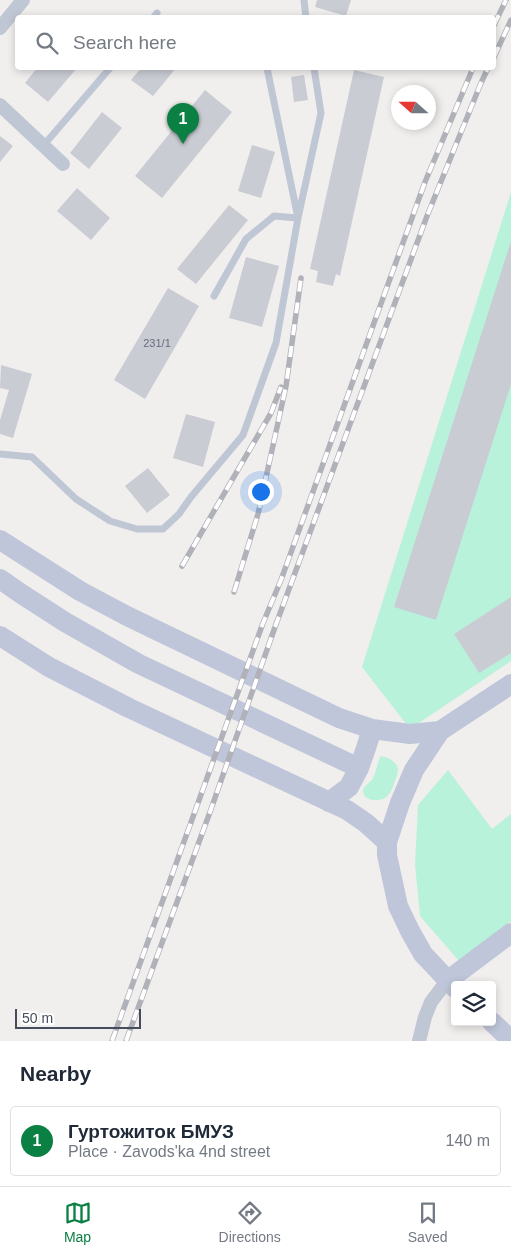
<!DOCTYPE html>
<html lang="en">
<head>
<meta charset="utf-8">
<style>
  :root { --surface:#fff; --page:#f6f6f7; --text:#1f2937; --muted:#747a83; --line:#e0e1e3; --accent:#0b8043 }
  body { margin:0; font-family:Arial,sans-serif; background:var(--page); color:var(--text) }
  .controls { position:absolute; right:15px; bottom:15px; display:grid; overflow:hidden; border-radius:5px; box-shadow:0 2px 8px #0003 }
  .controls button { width:45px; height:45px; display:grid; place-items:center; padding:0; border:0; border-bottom:1px solid var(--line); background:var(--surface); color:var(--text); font:25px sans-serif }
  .compass { position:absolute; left:391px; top:85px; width:45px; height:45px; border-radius:50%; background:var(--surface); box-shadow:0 2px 8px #0003; rotate:291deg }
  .scale { position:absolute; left:15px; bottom:12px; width:126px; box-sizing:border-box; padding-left:5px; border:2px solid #454d5d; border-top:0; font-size:14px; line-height:18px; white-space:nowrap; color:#454d5d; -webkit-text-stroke:4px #fff; paint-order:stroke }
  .you { position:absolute; left:260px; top:491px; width:18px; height:18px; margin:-12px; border:4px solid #fff; border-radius:50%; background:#1a73e8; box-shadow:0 0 0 8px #1a73e833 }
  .badge { display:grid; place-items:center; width:32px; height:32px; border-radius:50%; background:var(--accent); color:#fff; font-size:16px; font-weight:700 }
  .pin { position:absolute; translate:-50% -41px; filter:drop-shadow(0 1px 2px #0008) }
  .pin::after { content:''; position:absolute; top:26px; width:18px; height:15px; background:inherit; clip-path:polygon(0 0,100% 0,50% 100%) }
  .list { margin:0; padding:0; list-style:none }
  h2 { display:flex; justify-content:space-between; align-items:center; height:65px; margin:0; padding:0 20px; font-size:21px }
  h2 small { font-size:16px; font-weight:400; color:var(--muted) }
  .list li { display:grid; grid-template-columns:32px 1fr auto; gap:15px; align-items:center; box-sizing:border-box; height:70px; margin:0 10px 10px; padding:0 10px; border:1px solid var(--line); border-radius:5px }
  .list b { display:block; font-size:19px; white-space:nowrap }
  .list p { margin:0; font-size:16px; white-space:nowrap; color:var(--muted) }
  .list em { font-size:16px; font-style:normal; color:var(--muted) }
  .icon { flex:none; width:28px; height:28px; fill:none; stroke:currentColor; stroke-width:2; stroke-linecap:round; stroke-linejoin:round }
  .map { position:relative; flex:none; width:511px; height:1041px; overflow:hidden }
  .search { position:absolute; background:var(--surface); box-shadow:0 2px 8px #0003; left:15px; right:15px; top:15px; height:55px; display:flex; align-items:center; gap:12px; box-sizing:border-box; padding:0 18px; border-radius:5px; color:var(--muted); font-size:19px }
  .sheet { height:145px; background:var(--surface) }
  nav { display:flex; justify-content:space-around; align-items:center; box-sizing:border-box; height:70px; border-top:1px solid var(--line); background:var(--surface); font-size:14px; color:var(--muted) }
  nav a { display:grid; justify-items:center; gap:2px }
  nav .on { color:var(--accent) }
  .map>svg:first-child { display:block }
  .green { fill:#b9f2da }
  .building { fill:#caccd4 }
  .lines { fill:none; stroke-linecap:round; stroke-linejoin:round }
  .lane { stroke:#c0c7d4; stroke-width:7 }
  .street { stroke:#c0c7d4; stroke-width:14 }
  .secondary { stroke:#bfc6d9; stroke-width:20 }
  .rail-casing { stroke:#b0b1b9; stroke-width:5.5 }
  .rail { stroke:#fff; stroke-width:4; stroke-dasharray:11; stroke-linecap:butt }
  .labels { text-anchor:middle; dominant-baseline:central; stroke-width:5; stroke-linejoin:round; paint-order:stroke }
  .number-label { font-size:11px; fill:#666d7b }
</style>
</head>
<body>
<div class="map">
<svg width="511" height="1041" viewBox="0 0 511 1041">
  <rect width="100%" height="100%" fill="#f1eeee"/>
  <path class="green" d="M 511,192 L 511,661 L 410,729 L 362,667 Z
    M 381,756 C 387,757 394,760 397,766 C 399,772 397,776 395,781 C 393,787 391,794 385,798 C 379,802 362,801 363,790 C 364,786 371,782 373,778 C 377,771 377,762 381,756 Z
    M 448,770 L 492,829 L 511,814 L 511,921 L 459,961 L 420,916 L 415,865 L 418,805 Z"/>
  <path class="building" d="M 317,0 L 351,0 L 346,16 L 315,7 Z
    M 37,68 L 77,68 L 48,102 L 25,83 Z
    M 141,68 L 176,68 L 153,96 L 131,80 Z
    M 354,70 L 384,77 L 340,276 L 336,274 L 333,286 L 316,282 L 318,271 L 310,269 Z
    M 304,75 L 308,100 L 294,102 L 291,77 Z
    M 205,90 L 232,112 L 162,198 L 135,176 Z
    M 102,112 L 122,128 L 89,169 L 70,153 Z
    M 0,136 L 13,146 L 0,162 Z
    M 252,145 L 275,152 L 261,198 L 238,191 Z
    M 77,188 L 110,218 L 91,240 L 57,211 Z
    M 229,205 L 248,220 L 196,284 L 177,269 Z
    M 511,241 L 511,384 L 436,620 L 394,607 Z
    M 246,257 L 279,266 L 262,327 L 229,318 Z
    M 168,288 L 199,306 L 145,399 L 114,380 Z
    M 1,365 L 32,374 L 13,438 L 0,434 L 0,420 L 9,390 L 0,388 Z
    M 186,414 L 215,422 L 203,467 L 173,458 Z
    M 148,468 L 170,495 L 147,513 L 125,486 Z
    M 511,597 L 511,653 L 479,673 L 454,634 Z"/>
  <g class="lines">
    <path class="lane" d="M 304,0 L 306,18
      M 153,18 L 157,13
      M 43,146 L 110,68
      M 214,296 L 246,239 L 274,216 L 298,218 L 321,113 L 314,68
      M 0,454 L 32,457 L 76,499 L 110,521 L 137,529 L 163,529 L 179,514 L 191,497 L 243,435 L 276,343 L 298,218 L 267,68"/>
    <path class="street" d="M 0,28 L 23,0
      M 0,105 L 63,164
      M 419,1041 L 425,1017 L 431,1002 L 447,981"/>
    <path class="secondary" d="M 0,540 L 80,591 L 127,616 L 339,718 L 372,729 L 410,734 L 440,731
      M 0,579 L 20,593 L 65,622 L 139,664 L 359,768
      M 0,636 L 49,667 L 129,708 L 347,810 L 366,823 L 387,842
      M 329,802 L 349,787 L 359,768 L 366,748 L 372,729
      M 447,981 L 511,933
      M 455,988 L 423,954 L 410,931 L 398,906 L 387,855 L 387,842 L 400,803 L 414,770 L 440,731 L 511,684
      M 492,1022 L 511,1040"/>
    <g class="rail-casing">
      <path id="rail" d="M 494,25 L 506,0
        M 494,57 L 511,20
        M 182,566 L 271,413 L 281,387
        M 234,592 L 258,514 L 286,386 L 301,278
        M 112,1041 L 263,623 L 281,580 L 425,182 L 473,68
        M 126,1041 L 210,812 L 275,627 L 427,216 L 481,83 L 488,68"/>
    </g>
    <use href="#rail" class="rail"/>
  </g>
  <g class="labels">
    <g class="number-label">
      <text x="157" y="343">231/1</text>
    </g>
  </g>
</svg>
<div class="controls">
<button><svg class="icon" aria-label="layers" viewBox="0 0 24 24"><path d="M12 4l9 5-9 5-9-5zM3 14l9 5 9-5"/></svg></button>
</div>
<svg class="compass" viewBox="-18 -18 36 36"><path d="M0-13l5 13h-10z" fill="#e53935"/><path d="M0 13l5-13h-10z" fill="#747a83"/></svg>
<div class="scale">50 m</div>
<div class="you"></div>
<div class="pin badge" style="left:183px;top:144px">1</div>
<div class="search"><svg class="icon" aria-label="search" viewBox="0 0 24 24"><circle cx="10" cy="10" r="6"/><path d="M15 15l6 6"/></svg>Search here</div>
</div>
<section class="sheet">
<h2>Nearby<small></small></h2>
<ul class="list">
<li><span class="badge">1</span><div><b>Гуртожиток БМУЗ</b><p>Place · Zavods'ka 4nd street</p></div><em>140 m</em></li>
</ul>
</section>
<nav>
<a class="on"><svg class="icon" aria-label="map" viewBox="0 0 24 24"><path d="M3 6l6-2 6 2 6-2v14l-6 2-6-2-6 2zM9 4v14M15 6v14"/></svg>Map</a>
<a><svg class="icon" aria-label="directions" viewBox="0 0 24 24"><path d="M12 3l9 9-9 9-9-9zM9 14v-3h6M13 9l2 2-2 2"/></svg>Directions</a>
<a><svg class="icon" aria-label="saved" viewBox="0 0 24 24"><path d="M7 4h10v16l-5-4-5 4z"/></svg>Saved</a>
</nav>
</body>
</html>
